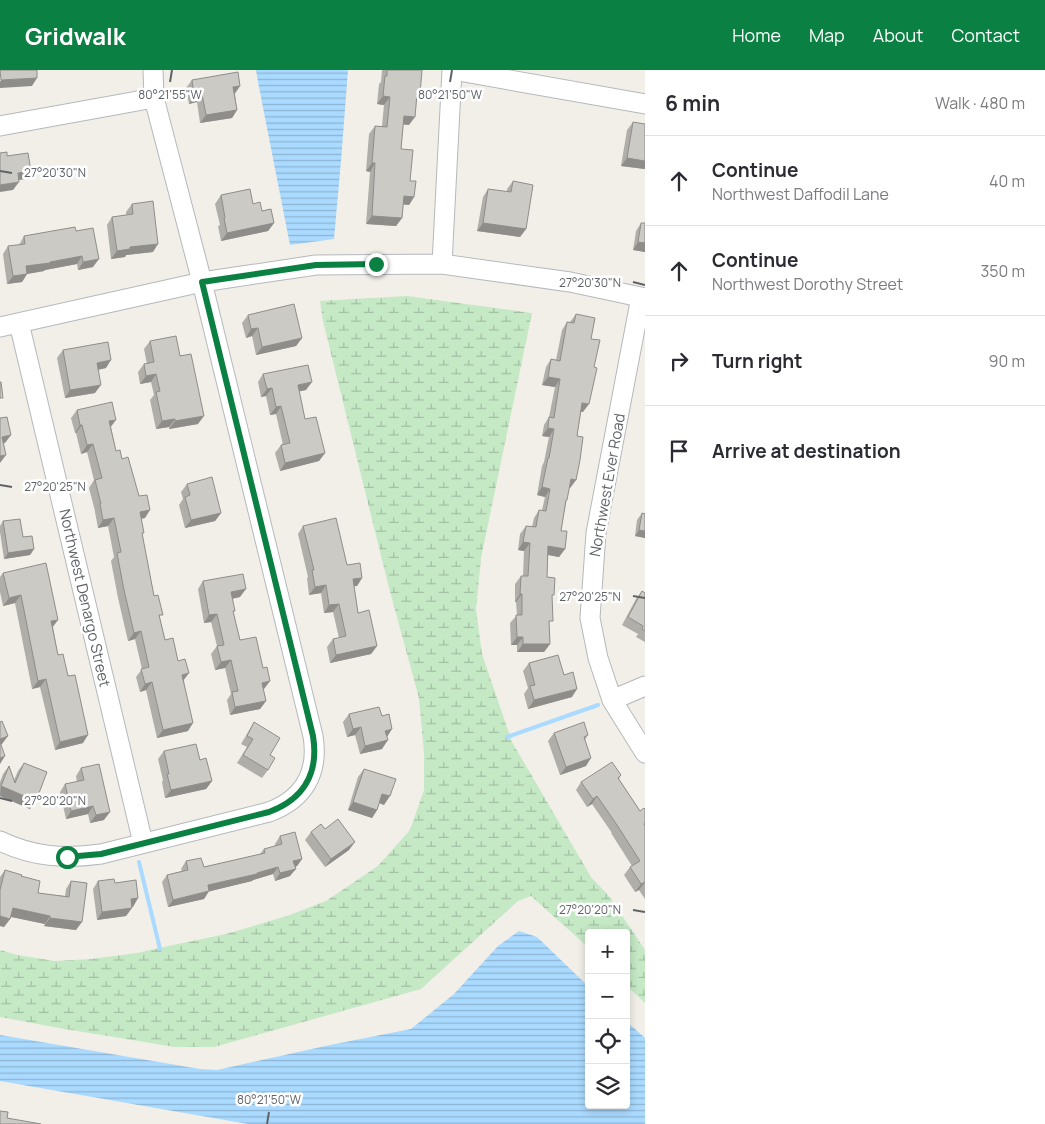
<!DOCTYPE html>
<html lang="en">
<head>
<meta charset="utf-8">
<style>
  :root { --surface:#fff; --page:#f2f2f3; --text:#2b2b33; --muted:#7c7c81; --line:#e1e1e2; --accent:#0b8043 }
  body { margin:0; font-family:Manrope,sans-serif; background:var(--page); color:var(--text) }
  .controls { position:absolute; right:15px; bottom:15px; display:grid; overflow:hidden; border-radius:5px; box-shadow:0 2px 8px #0003 }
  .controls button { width:45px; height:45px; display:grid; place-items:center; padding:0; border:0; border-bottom:1px solid var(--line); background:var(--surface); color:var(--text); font:25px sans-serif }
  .stop { position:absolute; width:15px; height:15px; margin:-11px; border:4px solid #0b8043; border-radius:50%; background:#fff }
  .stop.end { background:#0b8043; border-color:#fff; box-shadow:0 1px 5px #0008 }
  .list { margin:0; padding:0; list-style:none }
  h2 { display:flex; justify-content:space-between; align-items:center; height:65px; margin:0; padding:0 20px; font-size:21px }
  h2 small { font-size:16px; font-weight:400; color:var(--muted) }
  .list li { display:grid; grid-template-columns:32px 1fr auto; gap:15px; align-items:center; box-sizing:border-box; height:90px; padding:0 20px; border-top:1px solid var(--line) }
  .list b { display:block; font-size:19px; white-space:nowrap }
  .list p { margin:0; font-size:16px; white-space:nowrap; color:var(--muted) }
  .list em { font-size:16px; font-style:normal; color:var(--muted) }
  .icon { flex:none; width:28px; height:28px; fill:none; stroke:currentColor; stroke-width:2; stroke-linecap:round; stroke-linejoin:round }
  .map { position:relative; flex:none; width:645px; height:1054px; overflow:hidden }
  header { display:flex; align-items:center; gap:30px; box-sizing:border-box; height:70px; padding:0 25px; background:var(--accent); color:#fff }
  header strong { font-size:24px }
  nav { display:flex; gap:28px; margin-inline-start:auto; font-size:18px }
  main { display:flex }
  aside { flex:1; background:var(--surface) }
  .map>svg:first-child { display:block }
  .wetland { fill:url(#wetland-marsh) }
  .water { fill:url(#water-rules) }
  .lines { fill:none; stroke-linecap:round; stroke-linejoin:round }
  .stream { stroke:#aadaff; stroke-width:4 }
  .minor-casing { stroke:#b5b8bc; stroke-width:21 }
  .minor { stroke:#fff; stroke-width:19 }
  .wall { fill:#afaea9 }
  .shaded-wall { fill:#8f8d8a }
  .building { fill:#cccac5; stroke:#8f8d8a }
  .route { stroke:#0b8043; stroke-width:6 }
  .ticks { fill:none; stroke:#5f6368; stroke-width:2 }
  .labels { text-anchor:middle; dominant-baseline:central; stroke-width:5; stroke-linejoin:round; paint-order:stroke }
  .street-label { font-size:15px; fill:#5f6368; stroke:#fff }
  .ticks-label { font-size:12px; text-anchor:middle; fill:#5f6368; stroke:#fff; stroke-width:5; stroke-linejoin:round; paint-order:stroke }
</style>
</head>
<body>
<header>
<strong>Gridwalk</strong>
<nav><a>Home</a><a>Map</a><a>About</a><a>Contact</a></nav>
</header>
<main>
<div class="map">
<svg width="645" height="1054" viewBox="0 0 645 1054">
  <defs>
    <pattern id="wetland-marsh" width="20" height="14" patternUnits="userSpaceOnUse" patternTransform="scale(1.25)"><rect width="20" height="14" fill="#c5e8c5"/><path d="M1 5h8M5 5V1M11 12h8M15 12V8" fill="none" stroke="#a3c0a4"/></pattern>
    <pattern id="water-rules" width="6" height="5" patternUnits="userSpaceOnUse" patternTransform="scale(1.25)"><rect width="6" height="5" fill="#aadaff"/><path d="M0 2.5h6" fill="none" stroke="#8eb4d2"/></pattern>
  </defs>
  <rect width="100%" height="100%" fill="#f1efe8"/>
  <path class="wetland" d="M 407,226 L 532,243 L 481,488 L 476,540 L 482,584 L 512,672 L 591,807 L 609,826 L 645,880 L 645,933 L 626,915 L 626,863 L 589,863 L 589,878 L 531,826 L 518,831 L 421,919 L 214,977 L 175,977 L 59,958 L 0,947 L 0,880 L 17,885 L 55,891 L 91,889 L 137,883 L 173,875 L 226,864 L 287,846 L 326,831 L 378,796 L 410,760 L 424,720 L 424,683 L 419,628 L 388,514 L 323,251 L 320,231 Z"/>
  <path class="water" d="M 256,0 L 348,0 L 341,91 L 334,169 L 290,175 L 258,12 Z
    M 519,861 L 537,867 L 589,917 L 589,1035 L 626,1035 L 626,951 L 645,968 L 645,1054 L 248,1054 L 0,1011 L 0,965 L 200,999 L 217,1000 L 330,975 L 411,959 L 454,924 L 498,876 Z"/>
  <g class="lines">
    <path class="stream" d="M 507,667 L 598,635
      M 139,792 L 160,879"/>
    <g class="minor-casing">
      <path id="minor" d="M 453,0 L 645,34
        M 0,56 L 154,28
        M 442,194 L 452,0
        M 641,227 L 596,463 L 590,548 L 598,588 L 612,630 L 645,683
        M 19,253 L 143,773
        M 0,257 L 202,212 L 316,195 L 442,194 L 570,212 L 645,228
        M 612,630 L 645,616
        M 0,771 C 33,787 65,789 101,784 L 269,742 C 304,729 319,703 313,666 L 202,212 L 154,28 L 153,0"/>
    </g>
    <use href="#minor" class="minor"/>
  </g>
  <path class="wall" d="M 382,0 L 422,0 L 420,24 L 416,30 L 409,55 L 403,54 L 401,79 L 414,127 L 409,135 L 403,134 L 402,148 L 396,156 L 366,154 L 370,102 L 366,101 L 369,64 L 375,56 L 382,56 L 384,35 L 377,34 L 379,14 L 381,12 Z
    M 192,10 L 240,16 L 235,24 L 237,40 L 232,48 L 200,53 L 197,32 L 189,34 L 186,18 Z
    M 633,52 L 645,99 L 621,96 L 627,60 Z
    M 513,111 L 526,159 L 520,167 L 477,161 L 483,127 L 488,119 L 507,122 L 507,119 Z
    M 221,125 L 253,134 L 262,141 L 274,153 L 268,161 L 221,171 L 218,156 L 220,155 L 215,134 Z
    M 132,134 L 153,182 L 126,185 L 125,187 L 111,189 L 107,155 L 112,147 L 126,145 L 126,142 Z
    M 641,153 L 645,153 L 645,182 L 633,180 L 636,161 Z
    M 76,161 L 93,197 L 78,200 L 77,194 L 45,200 L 44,201 L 27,204 L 22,212 L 7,214 L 3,184 L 8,176 L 19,175 L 24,166 Z
    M 576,244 L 591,269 L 583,342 L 581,342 L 577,366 L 576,410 L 570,418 L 569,418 L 566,432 L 561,461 L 565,479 L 559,487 L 548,485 L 547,507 L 552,528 L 549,556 L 550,574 L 544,582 L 517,582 L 517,575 L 511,575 L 510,553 L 517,545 L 516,532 L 515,532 L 515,514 L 521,506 L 523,506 L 524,481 L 518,480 L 520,464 L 526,456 L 532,457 L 534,448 L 539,440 L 542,440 L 545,427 L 537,425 L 542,396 L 544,392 L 549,367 L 542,366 L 544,355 L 549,347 L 555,317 L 542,315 L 546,297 L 551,289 L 556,290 L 562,260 L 567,252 L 570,252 Z
    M 248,245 L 302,268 L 296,276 L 256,285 L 252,266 L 246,268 L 242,253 Z
    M 150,271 L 180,286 L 198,354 L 169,359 L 169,357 L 156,359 L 150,330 L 154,325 L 151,312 L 140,314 L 138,302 L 144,294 L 147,294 L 144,279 Z
    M 63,280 L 106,298 L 98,300 L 95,323 L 65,328 L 57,288 Z
    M 263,304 L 306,320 L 299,321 L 305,349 L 325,383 L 319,391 L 280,401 L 275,383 L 281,375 L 283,375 L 276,344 L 270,345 L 266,326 L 261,327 L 258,312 Z
    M 77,340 L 111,357 L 116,381 L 122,389 L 145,448 L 141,449 L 142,465 L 154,526 L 160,549 L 165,570 L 184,610 L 188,661 L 157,668 L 146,620 L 140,622 L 136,607 L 142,599 L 135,569 L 128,571 L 118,528 L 111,491 L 114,487 L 108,456 L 98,458 L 95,442 L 95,441 L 89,418 L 94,410 L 87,382 L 81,384 L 76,363 L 75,363 L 71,348 Z
    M 187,414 L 221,443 L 215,451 L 185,458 L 179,435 L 183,429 L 181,422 Z
    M 642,443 L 645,443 L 645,468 L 635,466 L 637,450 Z
    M 3,451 L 34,479 L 30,485 L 4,489 L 0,462 L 0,456 Z
    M 303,456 L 347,495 L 362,508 L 357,516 L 354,516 L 358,543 L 377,576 L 371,584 L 330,593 L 327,577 L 333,569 L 339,568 L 333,542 L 324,543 L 321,523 L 309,525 L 307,508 L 308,507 L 298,464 Z
    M 3,503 L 53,557 L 58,585 L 83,673 L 55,680 L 40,617 L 32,619 L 15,533 L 3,536 L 0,522 L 0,507 Z
    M 203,511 L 240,527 L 232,529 L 233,543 L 240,570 L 263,598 L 270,611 L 263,619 L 266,631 L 260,639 L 230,645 L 227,630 L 231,624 L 225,598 L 215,600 L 211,584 L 217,576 L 211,552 L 204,553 L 198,519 Z
    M 642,521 L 645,523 L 645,572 L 636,567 L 638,564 L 622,555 L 636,529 Z
    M 529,593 L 564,605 L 572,627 L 528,639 L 524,624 L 528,618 L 523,601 Z
    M 349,644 L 387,667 L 382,679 L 360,684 L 355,665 L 347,667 L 343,652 Z
    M 254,652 L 270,685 L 268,700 L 262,708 L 237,693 L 247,677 L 241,674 Z
    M 554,663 L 588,665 L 585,670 L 586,696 L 560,705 L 548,671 Z
    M 164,681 L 200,690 L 212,711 L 206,719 L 165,728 L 162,712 L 163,710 L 158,689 Z
    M 24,693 L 30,739 L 0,726 L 0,712 L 3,704 L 9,696 L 14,710 L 18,701 Z
    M 81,698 L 104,750 L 90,753 L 88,744 L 66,749 L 60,722 L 65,714 L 77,712 L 76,706 Z
    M 364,699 L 384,735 L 379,733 L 377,740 L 372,748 L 348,740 L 358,707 Z
    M 621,705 L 619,709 L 640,741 L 645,739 L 645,829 L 639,820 L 635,822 L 624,805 L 630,797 L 632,796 L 611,763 L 612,763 L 592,734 L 587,737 L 576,720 L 581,712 Z
    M 325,759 L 349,780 L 325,797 L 305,770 L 311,762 Z
    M 280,766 L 302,789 L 297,796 L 295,797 L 290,806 L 275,811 L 273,804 L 253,810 L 252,811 L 209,821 L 204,829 L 168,837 L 162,812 L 167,805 L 182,801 L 181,799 L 186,791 L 204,797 L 260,784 L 264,779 L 275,776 L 275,774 Z
    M 5,800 L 21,806 L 38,823 L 65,826 L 66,819 L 71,811 L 76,860 L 44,856 L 45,854 L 11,847 L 10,849 L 4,857 L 0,856 L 0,807 Z
    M 98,811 L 115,813 L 138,828 L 126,846 L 97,850 L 93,819 Z"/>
  <path class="shaded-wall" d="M 37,8 L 32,16 L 0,18 L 0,12 L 1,10 Z
    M 240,16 L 234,24 L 233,17 Z
    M 202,24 L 197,32 L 189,34 L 194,26 Z
    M 383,26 L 390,27 L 384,35 L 377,34 Z
    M 237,40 L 232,48 L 200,53 L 206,45 Z
    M 404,46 L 415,47 L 409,55 L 398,54 Z
    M 627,88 L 645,91 L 645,99 L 621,96 Z
    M 372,93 L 375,93 L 370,102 L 366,101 Z
    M 31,101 L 26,109 L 12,111 L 18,103 Z
    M 19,112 L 13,120 L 0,122 L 0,115 Z
    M 404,126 L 414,127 L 409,135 L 398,134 Z
    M 372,146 L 402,148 L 396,156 L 366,154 Z
    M 274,153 L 268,161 L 221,171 L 227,163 Z
    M 483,153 L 526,159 L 520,167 L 477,161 Z
    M 638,172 L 645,173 L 645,182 L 633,180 Z
    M 158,174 L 153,182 L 126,185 L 125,187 L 111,189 L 117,181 L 130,177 Z
    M 82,186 L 77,194 L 45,200 L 44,201 L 21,205 L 26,196 Z
    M 99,189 L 93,197 L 78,200 L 83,192 Z
    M 27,204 L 22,212 L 7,214 L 13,206 Z
    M 258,258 L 252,266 L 246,268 L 251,259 Z
    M 302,268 L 296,276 L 256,285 L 262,277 Z
    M 111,290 L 106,298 L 91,301 L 97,293 Z
    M 156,304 L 151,312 L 140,314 L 146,306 Z
    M 548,307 L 560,309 L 555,317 L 542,315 Z
    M 312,312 L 306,320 L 292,323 L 298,315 Z
    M 101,315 L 95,323 L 65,328 L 70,320 Z
    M 272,318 L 266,326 L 261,327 L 267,319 Z
    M 582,333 L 589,334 L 583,342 L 577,341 Z
    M 281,336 L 276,344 L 270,345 L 276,337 Z
    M 204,346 L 198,354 L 169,359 L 175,351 Z
    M 175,349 L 169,357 L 156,359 L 162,351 Z
    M 116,350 L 110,358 L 109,351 Z
    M 80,355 L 82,355 L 76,363 L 75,363 Z
    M 548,358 L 554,359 L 549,367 L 542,366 Z
    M 11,365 L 5,373 L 0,374 L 2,367 Z
    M 93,374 L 87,382 L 81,384 L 87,375 Z
    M 325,383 L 319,391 L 280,401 L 285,393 Z
    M 6,385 L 0,393 L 0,386 Z
    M 571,409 L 576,410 L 570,418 L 565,417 Z
    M 542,417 L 550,419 L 545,427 L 537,425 Z
    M 150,440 L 145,448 L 134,450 L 140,442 Z
    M 221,443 L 215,451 L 185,458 L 191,450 Z
    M 114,448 L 108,456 L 98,458 L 103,450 Z
    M 639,460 L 645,461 L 645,468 L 635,466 Z
    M 523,472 L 530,473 L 524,481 L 518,480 Z
    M 548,476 L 565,479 L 559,487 L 543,484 Z
    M 34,479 L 30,485 L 4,489 L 8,483 Z
    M 362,508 L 357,516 L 347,517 L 353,509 Z
    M 326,515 L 321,523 L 309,525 L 315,517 Z
    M 246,519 L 240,527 L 225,530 L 231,522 Z
    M 520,524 L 522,524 L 516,532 L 515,532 Z
    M 21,525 L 15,533 L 3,536 L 9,528 Z
    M 339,534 L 333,542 L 324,543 L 329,535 Z
    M 217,544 L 211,552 L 204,553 L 209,545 Z
    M 58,550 L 52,558 L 51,551 Z
    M 141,561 L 135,569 L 128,571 L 134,563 Z
    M 517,567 L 523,567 L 517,575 L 511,575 Z
    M 523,574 L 550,574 L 544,582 L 517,582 Z
    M 377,576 L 371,584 L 330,593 L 336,585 Z
    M 231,590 L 225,598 L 215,600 L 221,592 Z
    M 189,603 L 183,611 L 182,605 Z
    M 46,609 L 40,617 L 32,619 L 38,611 Z
    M 270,611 L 264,619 L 256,621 L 262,613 Z
    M 152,612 L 146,620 L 140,622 L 145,614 Z
    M 577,619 L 572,627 L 528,639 L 534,630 Z
    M 266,631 L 260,639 L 230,645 L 235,637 Z
    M 193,653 L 188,661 L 157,668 L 163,660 Z
    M 361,657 L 355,665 L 347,667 L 353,659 Z
    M 392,659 L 387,667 L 385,661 Z
    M 88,665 L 83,673 L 55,680 L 60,672 Z
    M 8,666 L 2,674 L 0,675 L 0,669 Z
    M 388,670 L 382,679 L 360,684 L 365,676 Z
    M 5,686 L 0,694 L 0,688 Z
    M 591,688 L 586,696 L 560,705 L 566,697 Z
    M 212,711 L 206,719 L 165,728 L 171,720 Z
    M 1,716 L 36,731 L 30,739 L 0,726 Z
    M 382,724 L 390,726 L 384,735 L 377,732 Z
    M 597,726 L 592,734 L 587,737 L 593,729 Z
    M 353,732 L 377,740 L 372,748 L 348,740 Z
    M 93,736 L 88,744 L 66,749 L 71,741 Z
    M 110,742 L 104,750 L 90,753 L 96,745 Z
    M 355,772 L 349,780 L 325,797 L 331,789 Z
    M 302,789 L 297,796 L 288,799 L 293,791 Z
    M 278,797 L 273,804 L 253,810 L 252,811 L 203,823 L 208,815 Z
    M 296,799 L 290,806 L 275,811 L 280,803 Z
    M 645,812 L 639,820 L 635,822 L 641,814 Z
    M 209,821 L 204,829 L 168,837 L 173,830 Z
    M 138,828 L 133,837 L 125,837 L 131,829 Z
    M 13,838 L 50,846 L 45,854 L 7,846 Z
    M 132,838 L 126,846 L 97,850 L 102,842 Z
    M 0,846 L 10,849 L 4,857 L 0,856 Z
    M 50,848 L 82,852 L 76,860 L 44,856 Z"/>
  <path class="building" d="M 0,0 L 37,0 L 37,8 L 1,10 Z
    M 387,0 L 422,0 L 420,24 L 417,24 L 415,47 L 404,46 L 401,79 L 413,80 L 410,111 L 416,111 L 414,127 L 404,126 L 402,148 L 372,146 L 375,93 L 372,93 L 375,56 L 387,57 L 390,27 L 383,26 L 385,6 L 387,6 Z
    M 238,2 L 240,16 L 233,17 L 237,40 L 206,45 L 202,24 L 194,26 L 192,10 Z
    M 633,52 L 645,54 L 645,91 L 627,88 Z
    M 7,82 L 7,86 L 28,83 L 31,101 L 18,103 L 19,112 L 0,115 L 0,83 Z
    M 513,111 L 533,115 L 526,159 L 483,153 L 488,119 L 511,122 Z
    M 250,119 L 253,134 L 260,132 L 262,141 L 271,139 L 274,153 L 227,163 L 224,148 L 225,148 L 221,125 Z
    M 153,131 L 158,174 L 130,177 L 130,179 L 117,181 L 112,147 L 133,144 L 132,134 Z
    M 641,153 L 645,153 L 645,173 L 638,172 Z
    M 75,157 L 76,161 L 93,158 L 99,189 L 83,192 L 82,186 L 50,192 L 50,193 L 26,196 L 27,204 L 13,206 L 8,176 L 25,174 L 24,166 Z
    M 294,234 L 302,268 L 262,277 L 258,258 L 251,259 L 248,245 Z
    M 576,244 L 595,248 L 591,269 L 600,270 L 594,297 L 597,298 L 589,334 L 582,333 L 577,366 L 583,367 L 580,390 L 576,410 L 571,409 L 567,430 L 566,430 L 561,461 L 567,461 L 565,479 L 548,476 L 547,507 L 555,508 L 554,525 L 552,525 L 553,551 L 549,551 L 550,574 L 523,574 L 523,567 L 517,567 L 516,545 L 522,545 L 522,524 L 520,524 L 521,506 L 528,506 L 530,473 L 523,472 L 526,456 L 536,457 L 539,440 L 546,441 L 550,419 L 542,417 L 548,388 L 549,388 L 554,359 L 548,358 L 549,347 L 554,348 L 560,309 L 548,307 L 551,289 L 560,291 L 567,252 L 574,253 Z
    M 176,266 L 180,286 L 191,284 L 204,346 L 175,351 L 175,349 L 162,351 L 156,322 L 160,321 L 156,304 L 146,306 L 144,294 L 154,292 L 150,271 Z
    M 108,272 L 111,290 L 97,293 L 101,315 L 70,320 L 63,280 Z
    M 308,295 L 312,312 L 298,315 L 305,349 L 316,347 L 325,383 L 285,393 L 281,375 L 290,373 L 281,336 L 276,337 L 272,318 L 267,319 L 263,304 Z
    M 0,312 L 1,312 L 3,328 L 0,328 Z
    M 112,332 L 116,350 L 109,351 L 116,381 L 120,380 L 122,389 L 128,387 L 139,426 L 147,425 L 150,440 L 140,442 L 144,463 L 142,463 L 154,526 L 158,525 L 163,545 L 159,545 L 165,570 L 173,568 L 178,591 L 185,589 L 189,603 L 182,605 L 193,653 L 163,660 L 152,612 L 145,614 L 141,599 L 149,597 L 141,561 L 134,563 L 124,520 L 117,483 L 121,482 L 114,448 L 103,450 L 100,434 L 101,434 L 95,410 L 102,408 L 93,374 L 87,375 L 82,355 L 80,355 L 77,340 Z
    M 7,347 L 11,365 L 2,367 L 6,385 L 0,386 L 0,348 Z
    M 212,407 L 221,443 L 191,450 L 185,427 L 190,425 L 187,414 Z
    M 642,443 L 645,444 L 645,461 L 639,460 Z
    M 336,448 L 347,495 L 360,493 L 362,508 L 353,509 L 358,543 L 369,540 L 377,576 L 336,585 L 333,569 L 346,566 L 339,534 L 329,535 L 326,515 L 315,517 L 312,500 L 314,500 L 303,456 Z
    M 20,449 L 23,467 L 32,466 L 34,479 L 8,483 L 3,451 Z
    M 46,493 L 58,550 L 51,551 L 58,585 L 63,584 L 68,606 L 75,605 L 88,665 L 60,672 L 46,609 L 38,611 L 21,525 L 9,528 L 3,503 Z
    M 243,504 L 246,519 L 231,522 L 235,541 L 233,541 L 240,570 L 256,567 L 263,598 L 267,597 L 270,611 L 262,613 L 266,631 L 235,637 L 232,622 L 238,621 L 231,590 L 221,592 L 217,576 L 224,575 L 217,544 L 209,545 L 203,511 Z
    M 642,521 L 645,523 L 645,561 L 642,559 L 643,556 L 628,547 Z
    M 558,585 L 564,605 L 573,602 L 577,619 L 534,630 L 530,616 L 535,615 L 529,593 Z
    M 379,637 L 382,646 L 389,644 L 392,659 L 385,661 L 388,670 L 365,676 L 361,657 L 353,659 L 349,644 Z
    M 2,651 L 8,666 L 0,669 L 0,652 Z
    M 254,652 L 280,668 L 270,685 L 275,688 L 268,700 L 243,685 L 253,669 L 247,666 Z
    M 584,652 L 588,665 L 584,667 L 591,688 L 566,697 L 554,663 Z
    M 0,672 L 5,686 L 0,688 Z
    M 196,674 L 200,690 L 206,688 L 212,711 L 171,720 L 167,704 L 169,704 L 164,681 Z
    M 612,692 L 621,705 L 618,708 L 640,741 L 644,738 L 645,739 L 645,753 L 644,754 L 645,756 L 645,812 L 641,814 L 630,797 L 640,791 L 617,755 L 597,726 L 593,729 L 581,712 Z
    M 24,693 L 47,702 L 36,731 L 1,716 L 9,696 L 15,713 Z
    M 99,694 L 110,742 L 96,745 L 93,736 L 71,741 L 65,714 L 84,710 L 81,698 Z
    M 364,699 L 396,709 L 390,726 L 382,724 L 377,740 L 353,732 Z
    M 338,749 L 355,772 L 331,789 L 311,762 L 321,754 L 325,759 Z
    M 295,762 L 302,789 L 293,791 L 296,799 L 280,803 L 278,797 L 257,803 L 257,804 L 208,815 L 209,821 L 173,830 L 167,805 L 188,800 L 186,791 L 201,788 L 204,797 L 265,783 L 264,779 L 282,774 L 280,766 Z
    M 5,800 L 22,805 L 21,806 L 40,811 L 38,823 L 69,827 L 71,811 L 87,813 L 82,852 L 50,848 L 50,846 L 13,838 L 10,849 L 0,846 L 0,820 Z
    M 114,809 L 115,813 L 136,810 L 138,828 L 131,829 L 132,838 L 102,842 L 98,811 Z
    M 0,1041 L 8,1042 L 7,1048 L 41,1054 L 0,1054 Z"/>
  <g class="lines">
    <path class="route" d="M 67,787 L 101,784 L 269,742 C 304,729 319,703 313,666 L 202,212 L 316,195 L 376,194"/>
  </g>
  <path class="ticks" d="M 170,12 L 172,0M 450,12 L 452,0M 0,101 L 12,103M 633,212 L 645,215M 0,415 L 12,417M 633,526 L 645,528M 0,728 L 12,731M 633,840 L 645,842M 267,1054 L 269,1042"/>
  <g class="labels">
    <g class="street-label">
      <text transform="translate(607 415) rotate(-80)">Northwest Ever Road</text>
      <text transform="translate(85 528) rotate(77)">Northwest Denargo Street</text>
    </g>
  </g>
  <g class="ticks-label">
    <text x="450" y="29">80°21'50"W</text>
    <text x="170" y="29">80°21'55"W</text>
    <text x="55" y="107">27°20'30"N</text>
    <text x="590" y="217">27°20'30"N</text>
    <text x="55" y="421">27°20'25"N</text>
    <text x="590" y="531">27°20'25"N</text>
    <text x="55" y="735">27°20'20"N</text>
    <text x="590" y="844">27°20'20"N</text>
    <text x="269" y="1034">80°21'50"W</text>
  </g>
</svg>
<div class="controls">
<button>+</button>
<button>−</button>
<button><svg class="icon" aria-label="locate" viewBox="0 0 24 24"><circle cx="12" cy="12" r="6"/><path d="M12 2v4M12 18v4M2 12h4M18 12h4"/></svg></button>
<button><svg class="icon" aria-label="layers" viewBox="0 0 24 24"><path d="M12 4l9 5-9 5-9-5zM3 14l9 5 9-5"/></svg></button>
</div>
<div class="stop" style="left:67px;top:787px"></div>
<div class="stop end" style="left:376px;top:194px"></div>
</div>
<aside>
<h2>6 min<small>Walk · 480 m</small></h2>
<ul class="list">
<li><svg class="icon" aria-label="ahead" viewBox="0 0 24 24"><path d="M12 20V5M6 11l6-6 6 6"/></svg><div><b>Continue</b><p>Northwest Daffodil Lane</p></div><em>40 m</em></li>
<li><svg class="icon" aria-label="ahead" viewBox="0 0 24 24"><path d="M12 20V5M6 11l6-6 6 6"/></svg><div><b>Continue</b><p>Northwest Dorothy Street</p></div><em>350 m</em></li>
<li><svg class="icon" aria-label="right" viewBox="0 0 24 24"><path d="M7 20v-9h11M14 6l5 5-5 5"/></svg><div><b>Turn right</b></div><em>90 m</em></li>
<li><svg class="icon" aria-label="arrive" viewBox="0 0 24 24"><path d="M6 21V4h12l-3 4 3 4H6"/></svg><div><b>Arrive at destination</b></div></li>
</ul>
</aside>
</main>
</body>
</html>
